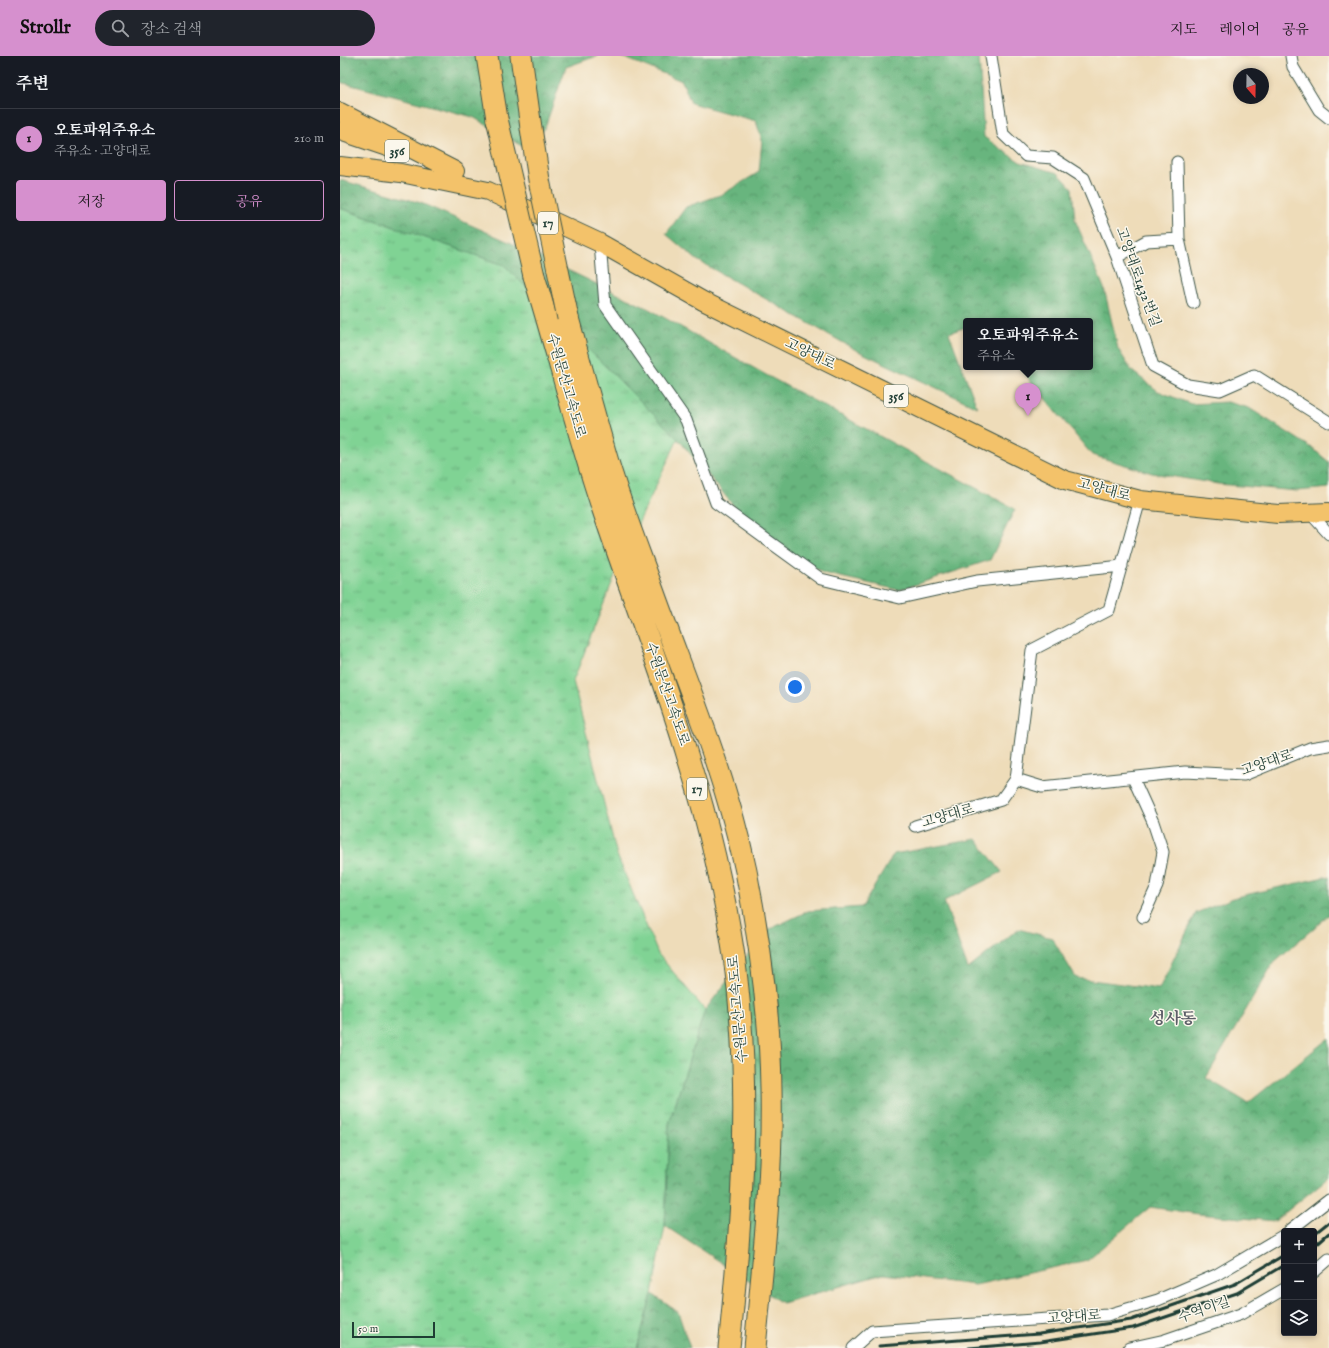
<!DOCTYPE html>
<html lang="ko">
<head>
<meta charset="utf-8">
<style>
  :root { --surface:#171b24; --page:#20242c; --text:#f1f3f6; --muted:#9ea1a6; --line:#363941; --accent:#d690ce }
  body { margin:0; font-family:"IM FELL English","Noto Serif KR",serif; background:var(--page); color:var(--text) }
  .controls { position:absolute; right:12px; bottom:12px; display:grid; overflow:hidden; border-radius:4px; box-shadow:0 2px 6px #0003 }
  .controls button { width:36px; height:36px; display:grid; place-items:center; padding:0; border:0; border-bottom:1px solid var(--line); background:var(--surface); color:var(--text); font:20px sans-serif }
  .compass { position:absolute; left:893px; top:12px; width:36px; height:36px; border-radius:50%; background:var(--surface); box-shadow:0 2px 6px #0003; rotate:160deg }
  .scale { position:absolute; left:12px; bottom:10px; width:83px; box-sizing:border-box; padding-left:4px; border:2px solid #1f3d34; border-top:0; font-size:11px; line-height:14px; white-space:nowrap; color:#1f3d34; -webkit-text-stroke:3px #fbf7ec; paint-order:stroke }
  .you { position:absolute; left:455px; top:631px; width:14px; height:14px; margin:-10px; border:3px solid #fff; border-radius:50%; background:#1a73e8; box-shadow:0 0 0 6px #1a73e833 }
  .badge { display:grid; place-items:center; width:26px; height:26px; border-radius:50%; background:var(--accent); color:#111; font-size:13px; font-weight:700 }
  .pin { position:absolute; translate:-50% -33px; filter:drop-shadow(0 1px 2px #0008) }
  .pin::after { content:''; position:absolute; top:21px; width:14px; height:12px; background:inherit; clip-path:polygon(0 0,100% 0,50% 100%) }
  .popup { position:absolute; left:623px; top:262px; width:130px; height:52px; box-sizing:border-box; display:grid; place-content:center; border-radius:4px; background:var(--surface); filter:drop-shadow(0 1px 3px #0005); font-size:13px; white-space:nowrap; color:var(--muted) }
  .popup b { font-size:15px; color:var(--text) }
  .popup::after { content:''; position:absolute; left:50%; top:100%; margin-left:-8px; border:8px solid transparent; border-top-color:var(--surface) }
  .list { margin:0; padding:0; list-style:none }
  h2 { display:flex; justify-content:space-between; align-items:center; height:52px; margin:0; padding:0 16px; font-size:17px }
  h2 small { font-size:13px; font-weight:400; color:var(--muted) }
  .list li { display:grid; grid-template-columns:26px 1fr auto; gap:12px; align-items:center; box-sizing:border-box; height:60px; padding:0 16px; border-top:1px solid var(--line) }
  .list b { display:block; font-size:15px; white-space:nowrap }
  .list p { margin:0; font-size:13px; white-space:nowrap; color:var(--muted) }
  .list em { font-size:13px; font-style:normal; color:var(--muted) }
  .actions { display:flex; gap:8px; padding:12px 16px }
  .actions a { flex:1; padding:9px 0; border:1px solid var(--accent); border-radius:4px; text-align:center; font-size:14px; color:var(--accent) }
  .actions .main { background:var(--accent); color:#111 }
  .icon { flex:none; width:22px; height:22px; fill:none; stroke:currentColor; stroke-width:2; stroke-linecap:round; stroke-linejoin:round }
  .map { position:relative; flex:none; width:989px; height:1292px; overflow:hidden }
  header { display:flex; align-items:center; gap:24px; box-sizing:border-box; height:56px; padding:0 20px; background:var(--accent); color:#111 }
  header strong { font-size:19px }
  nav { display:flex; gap:22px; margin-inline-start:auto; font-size:14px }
  .search { width:280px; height:36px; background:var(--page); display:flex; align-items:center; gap:10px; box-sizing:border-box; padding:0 14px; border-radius:22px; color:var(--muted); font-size:15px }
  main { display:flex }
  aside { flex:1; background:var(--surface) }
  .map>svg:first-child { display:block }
  .grass { fill:url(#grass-tufts); stroke:#508864 }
  .forest { fill:url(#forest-crowns); stroke:#447959 }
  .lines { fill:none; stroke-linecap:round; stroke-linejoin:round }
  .minor-casing { stroke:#3e5548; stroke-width:13 }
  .primary-casing { stroke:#3e5548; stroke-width:20 }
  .motorway-casing { stroke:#3e5548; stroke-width:23 }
  .minor { stroke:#fff; stroke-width:11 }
  .primary { stroke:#f3c26a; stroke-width:18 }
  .motorway { stroke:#f3c26a; stroke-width:21 }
  .rail { stroke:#1f3d34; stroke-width:3 }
  .motorway-bridge-casing { stroke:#3e5548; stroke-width:23; stroke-linecap:butt }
  .motorway-bridge { stroke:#f3c26a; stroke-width:21 }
  .labels { text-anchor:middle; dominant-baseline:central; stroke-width:3; stroke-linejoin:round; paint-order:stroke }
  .shield { fill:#fbf7ec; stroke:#61756b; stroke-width:1 }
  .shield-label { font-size:13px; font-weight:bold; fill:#1f3d34 }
  .street-label { font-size:14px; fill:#1f3d34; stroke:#fbf7ec }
  .quarter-label { font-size:16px; font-weight:bold; fill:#5c5e68; stroke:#fbf7ec }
</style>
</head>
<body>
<header>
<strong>Strollr</strong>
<div class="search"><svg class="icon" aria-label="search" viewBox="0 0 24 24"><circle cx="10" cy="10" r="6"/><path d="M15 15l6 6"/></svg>장소 검색</div>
<nav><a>지도</a><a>레이어</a><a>공유</a></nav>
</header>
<main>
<aside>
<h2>주변<small></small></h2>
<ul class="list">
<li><span class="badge">1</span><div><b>오토파워주유소</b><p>주유소 · 고양대로</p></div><em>210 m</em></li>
</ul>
<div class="actions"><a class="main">저장</a><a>공유</a></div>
</aside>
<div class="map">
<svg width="989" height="1292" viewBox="0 0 989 1292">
  <defs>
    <pattern id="grass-tufts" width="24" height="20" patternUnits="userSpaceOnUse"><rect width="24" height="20" fill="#80d394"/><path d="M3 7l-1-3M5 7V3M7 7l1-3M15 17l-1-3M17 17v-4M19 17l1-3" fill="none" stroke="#68ac7a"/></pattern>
    <pattern id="forest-crowns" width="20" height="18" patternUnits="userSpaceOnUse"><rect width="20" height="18" fill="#68b57e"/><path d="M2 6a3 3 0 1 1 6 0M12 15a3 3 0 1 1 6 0" fill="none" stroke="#559468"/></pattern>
  </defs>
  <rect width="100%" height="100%" fill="#fbf7ec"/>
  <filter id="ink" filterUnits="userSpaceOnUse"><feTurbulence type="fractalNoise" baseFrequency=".025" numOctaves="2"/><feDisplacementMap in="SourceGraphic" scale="8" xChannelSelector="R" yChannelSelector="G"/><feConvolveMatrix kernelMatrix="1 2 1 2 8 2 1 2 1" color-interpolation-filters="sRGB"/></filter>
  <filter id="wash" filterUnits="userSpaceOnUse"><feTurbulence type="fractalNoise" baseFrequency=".012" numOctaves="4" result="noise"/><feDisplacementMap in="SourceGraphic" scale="16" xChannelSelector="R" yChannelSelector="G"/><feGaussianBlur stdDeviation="0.9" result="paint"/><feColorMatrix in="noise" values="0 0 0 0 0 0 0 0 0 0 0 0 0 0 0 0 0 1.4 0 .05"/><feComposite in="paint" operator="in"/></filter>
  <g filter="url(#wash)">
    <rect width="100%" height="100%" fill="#eedcb9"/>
    <path class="grass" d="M 0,152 L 164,209 L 338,383 L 281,504 L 233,625 L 277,799 L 318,898 L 365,954 L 329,1068 L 325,1170 L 312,1238 L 297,1292 L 0,1292 Z"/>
    <path class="forest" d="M 0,0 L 257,0 L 226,11 L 205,71 L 187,93 L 133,61 L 0,26 Z
      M 280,0 L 639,0 L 644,81 L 680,106 L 718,117 L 732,132 L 735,164 L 764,232 L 778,293 L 792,315 L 818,335 L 851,348 L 887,346 L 909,352 L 972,392 L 989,406 L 989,432 L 957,435 L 878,428 L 812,417 L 752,399 L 679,311 L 750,311 L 750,265 L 626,265 L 626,271 L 609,277 L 637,351 L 516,294 L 357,204 L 326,178 L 346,151 L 383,138 L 419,116 L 422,84 L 416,65 L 351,47 L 342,25 Z
      M 0,124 L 81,147 L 169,186 L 309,253 L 428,320 L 675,453 L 650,504 L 559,534 L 483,517 L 413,473 L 338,383 L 164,209 L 0,152 Z
      M 636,783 L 662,816 L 604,845 L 628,913 L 678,873 L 712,882 L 736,922 L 819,933 L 856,857 L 896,841 L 989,820 L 989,859 L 934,906 L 866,1022 L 908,1047 L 989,982 L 989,1121 L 935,1165 L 858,1158 L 810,1151 L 747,1204 L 635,1229 L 543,1218 L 442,1247 L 325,1170 L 329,1068 L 365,954 L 426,875 L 468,855 L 522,851 L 554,798 Z
      M 312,1238 L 338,1256 L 350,1292 L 297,1292 Z"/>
  </g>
  <g filter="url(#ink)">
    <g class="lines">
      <g class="minor-casing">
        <path id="minor" d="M 651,0 L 663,78 L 686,100 L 713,102 L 744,122 L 777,201 L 813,310 L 848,329 L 880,334 L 914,319 L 989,366
          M 951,0 L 953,11 L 979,54 L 989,62
          M 837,106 L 839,183 L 853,247
          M 260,187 L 265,249 L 346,364 L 376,447 L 481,523 L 560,542 L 637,525 L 782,510
          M 777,201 L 806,185 L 839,183
          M 970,457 L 989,478
          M 793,722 L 813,766 L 823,796 L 817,830 L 803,861
          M 676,723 L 702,731 L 845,716 L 904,719 L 970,692 L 989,689
          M 575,770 L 661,744 L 676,723 L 692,594 L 769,554 L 800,444
          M 949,1175 L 989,1144
          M 974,1216 L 989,1203
          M 513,1292 L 532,1275 L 767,1259 L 818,1244 L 876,1219 L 944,1179
          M 789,1292 L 825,1284 L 901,1258 L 944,1233"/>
      </g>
      <g class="primary-casing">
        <path id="primary" d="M 0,56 L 115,115
          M 0,75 L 50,92
          M 0,110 L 61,117 L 148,135 L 260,187 L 363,245 L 725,424 L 800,444 L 938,458 L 989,456"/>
      </g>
      <g class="motorway-casing">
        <path id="motorway" d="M 147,0 L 157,63
          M 181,0 L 191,72
          M 194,220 C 218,298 237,377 263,454 C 291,538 324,620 349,705 C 369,769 384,834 394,900 C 412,1029 402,1162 389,1292
          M 228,262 C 241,310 254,358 268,406 C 281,450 298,493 314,537 C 347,628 386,719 406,815 C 420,886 430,959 431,1032 C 433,1118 423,1206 415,1292"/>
      </g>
      <use href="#minor" class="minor"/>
      <use href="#primary" class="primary"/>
      <use href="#motorway" class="motorway"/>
      <path class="rail" d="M 974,1178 L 989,1166
        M 974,1190 L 989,1177
        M 539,1290 L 699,1278 L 791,1264 L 895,1228 L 944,1199
        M 629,1292 L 700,1286 L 793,1272 L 897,1237 L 944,1209"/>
      <g class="motorway-bridge-casing">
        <path id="motorway-bridge" d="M 157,63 L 194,220
          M 191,72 L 199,124 L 228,262"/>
      </g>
      <use href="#motorway-bridge" class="motorway-bridge"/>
    </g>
  </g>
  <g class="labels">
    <g class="shield">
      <rect x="45" y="84" width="24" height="22" rx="3"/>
      <rect x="198" y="156" width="20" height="22" rx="3"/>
      <rect x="544" y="329" width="24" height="22" rx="3"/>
      <rect x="347" y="722" width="20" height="22" rx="3"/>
    </g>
    <g class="shield-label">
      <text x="57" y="95">356</text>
      <text x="208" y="167">17</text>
      <text x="556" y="340">356</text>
      <text x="357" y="733">17</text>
    </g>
    <g class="street-label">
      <text transform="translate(798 221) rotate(70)">고양대로1432번길</text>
      <text transform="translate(470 298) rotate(26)">고양대로</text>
      <text transform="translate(226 330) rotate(74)">수원문산고속도로</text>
      <text transform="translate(764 434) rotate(15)">고양대로</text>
      <text transform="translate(327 638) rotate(71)">수원문산고속도로</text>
      <text transform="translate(927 707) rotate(-19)">고양대로</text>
      <text transform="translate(608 760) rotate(-16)">고양대로</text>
      <text transform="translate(398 953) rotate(-95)">수원문산고속도로</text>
      <text transform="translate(864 1254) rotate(-19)">수역이길</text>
      <text transform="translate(734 1261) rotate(-4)">고양대로</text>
    </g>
    <g class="quarter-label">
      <text x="833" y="964">성사동</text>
    </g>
  </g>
</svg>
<div class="controls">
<button>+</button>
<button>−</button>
<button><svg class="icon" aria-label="layers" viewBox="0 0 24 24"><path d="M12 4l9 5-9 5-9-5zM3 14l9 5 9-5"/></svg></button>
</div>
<svg class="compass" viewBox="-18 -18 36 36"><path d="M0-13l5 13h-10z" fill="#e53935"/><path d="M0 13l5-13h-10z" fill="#9ea1a6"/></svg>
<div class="scale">50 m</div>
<div class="you"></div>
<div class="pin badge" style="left:688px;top:360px">1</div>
<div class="popup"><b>오토파워주유소</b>주유소</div>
</div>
</main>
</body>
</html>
